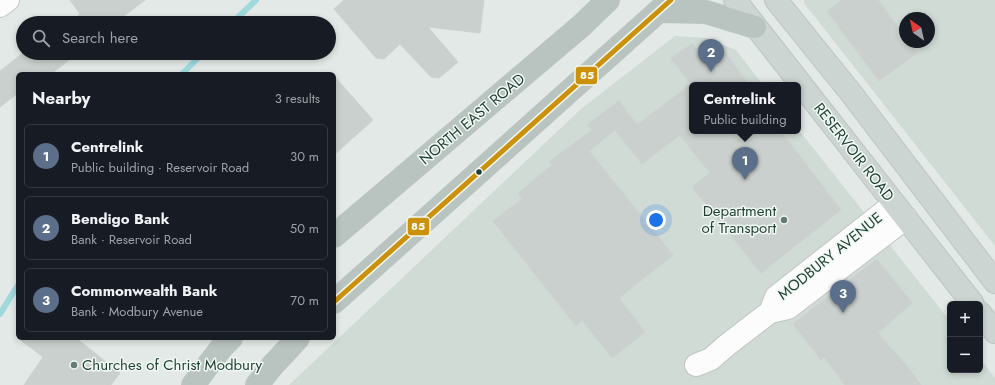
<!DOCTYPE html>
<html lang="en">
<head>
<meta charset="utf-8">
<style>
  :root { --surface:#171b24; --page:#20242c; --text:#f1f3f6; --muted:#9ea1a6; --line:#363941; --accent:#db2777 }
  body { margin:0; font-family:Jost,sans-serif; background:var(--page); color:var(--text) }
  .controls { position:absolute; right:12px; bottom:12px; display:grid; overflow:hidden; border-radius:6px; box-shadow:0 2px 6px #0003 }
  .controls button { width:36px; height:36px; display:grid; place-items:center; padding:0; border:0; border-bottom:1px solid var(--line); background:var(--surface); color:var(--text); font:20px sans-serif }
  .compass { position:absolute; left:899px; top:12px; width:36px; height:36px; border-radius:50%; background:var(--surface); box-shadow:0 2px 6px #0003; rotate:326deg }
  .you { position:absolute; left:656px; top:220px; width:14px; height:14px; margin:-10px; border:3px solid #fff; border-radius:50%; background:#1a73e8; box-shadow:0 0 0 6px #1a73e833 }
  .badge { display:grid; place-items:center; width:26px; height:26px; border-radius:50%; background:var(--accent); color:#fff; font-size:13px; font-weight:700 }
  .pin { position:absolute; translate:-50% -33px; filter:drop-shadow(0 1px 2px #0008) }
  .pin::after { content:''; position:absolute; top:21px; width:14px; height:12px; background:inherit; clip-path:polygon(0 0,100% 0,50% 100%) }
  .popup { position:absolute; left:689px; top:82px; width:112px; height:52px; box-sizing:border-box; display:grid; place-content:center; border-radius:6px; background:var(--surface); filter:drop-shadow(0 1px 3px #0005); font-size:13px; white-space:nowrap; color:var(--muted) }
  .popup b { font-size:15px; color:var(--text) }
  .popup::after { content:''; position:absolute; left:50%; top:100%; margin-left:-8px; border:8px solid transparent; border-top-color:var(--surface) }
  .list { margin:0; padding:0; list-style:none }
  h2 { display:flex; justify-content:space-between; align-items:center; height:52px; margin:0; padding:0 16px; font-size:17px }
  h2 small { font-size:13px; font-weight:400; color:var(--muted) }
  .list li { display:grid; grid-template-columns:26px 1fr auto; gap:12px; align-items:center; box-sizing:border-box; height:64px; margin:0 8px 8px; padding:0 8px; border:1px solid var(--line); border-radius:6px }
  .list b { display:block; font-size:15px; white-space:nowrap }
  .list p { margin:0; font-size:13px; white-space:nowrap; color:var(--muted) }
  .list em { font-size:13px; font-style:normal; color:var(--muted) }
  .icon { flex:none; width:22px; height:22px; fill:none; stroke:currentColor; stroke-width:2; stroke-linecap:round; stroke-linejoin:round }
  .map { position:relative; flex:none; width:995px; height:385px; overflow:hidden }
  .search { position:absolute; background:var(--surface); box-shadow:0 2px 6px #0003; left:16px; top:16px; width:320px; height:44px; display:flex; align-items:center; gap:10px; box-sizing:border-box; padding:0 14px; border-radius:22px; color:var(--muted); font-size:15px }
  .panel { position:absolute; background:var(--surface); box-shadow:0 2px 6px #0003; left:16px; top:72px; width:320px; height:268px; border-radius:6px }
  .map>svg:first-child { display:block }
  .built { fill:#d0dbd5; fill-rule:evenodd }
  .lines { fill:none; stroke-linecap:round; stroke-linejoin:round }
  .stream { stroke:#9fd9dc; stroke-width:6 }
  .building { fill:#cad0cd; stroke:#cbd2cf }
  .minor-casing { stroke:#c0c6c3; stroke-width:24 }
  .major-casing { stroke:#bbc5c2; stroke-width:24 }
  .highway-casing { stroke:#bbc5c2; stroke-width:24 }
  .minor { stroke:#fbfcfb; stroke-width:22 }
  .major { stroke:#ccd5d2; stroke-width:22 }
  .highway { stroke:#b9c3c0; stroke-width:22 }
  .bus-1-casing { stroke:#f1f9f4; stroke-width:8 }
  .bus-1 { stroke:#cc910a; stroke-width:5 }
  .bus-dot { fill:#1f3e33; stroke:#f1f9f4; stroke-width:1.5 }
  .poi-dot { fill:#647a72; stroke:#f1f9f4; stroke-width:1.5 }
  .labels { text-anchor:middle; dominant-baseline:central; stroke-width:3; stroke-linejoin:round; paint-order:stroke }
  .street-label { font-size:15px; fill:#1f3e33; stroke:#f1f9f4 }
  .poi-label { font-size:15px; fill:#1f3e33; stroke:#f1f9f4; text-anchor:end }
  .line-badge { stroke:#f1f9f4; stroke-width:1.5 }
  .badge-label { font-size:11px; text-anchor:middle; font-weight:bold; fill:#fff }
</style>
</head>
<body>
<div class="map">
<svg width="995" height="385" viewBox="0 0 995 385">
  <rect width="100%" height="100%" fill="#e3e9e6"/>
  <path class="built" d="M 804,0 L 995,0 L 995,246 L 804,3 ZM 905,18 L 929,18 L 929,42 L 905,42 Z
    M 675,36 L 706,38 L 736,50 L 763,85 L 692,85 L 692,131 L 798,131 L 798,129 L 950,321 L 950,370 L 980,370 L 980,359 L 995,378 L 995,385 L 289,385 L 581,109 Z"/>
  <g class="lines">
    <path class="stream" d="M 232,23 L 256,0
      M 182,74 L 203,53
      M 0,314 L 18,285"/>
  </g>
  <path class="building" d="M 70,0 L 145,0 L 115,23 L 71,23 L 70,22 L 80,14 Z
    M 344,0 L 484,0 L 480,33 L 428,27 L 458,62 L 439,78 L 431,77 L 400,44 L 384,59 L 376,58 L 334,9 Z
    M 842,0 L 878,0 L 905,37 L 905,42 L 909,42 L 917,53 L 879,81 L 827,11 Z
    M 692,44 L 700,53 L 712,45 L 717,51 L 722,48 L 749,85 L 692,85 L 692,131 L 780,131 L 803,160 L 841,210 L 761,273 L 692,187 L 710,173 L 680,135 L 642,164 L 615,130 L 589,151 L 673,255 L 619,298 L 645,332 L 612,358 L 582,320 L 576,326 L 493,221 L 522,199 L 518,193 L 552,165 L 549,162 L 592,130 L 587,125 L 619,101 L 637,125 L 691,84 L 671,58 Z
    M 23,53 L 78,53 L 51,74 L 18,74 L 18,93 L 0,107 L 0,71 Z
    M 334,76 L 373,120 L 334,155 Z
    M 877,259 L 912,303 L 878,333 L 904,363 L 905,363 L 921,385 L 845,385 L 824,357 L 821,360 L 793,324 Z
    M 18,338 L 76,338 L 120,373 L 111,385 L 24,385 L 43,357 Z"/>
  <g class="lines">
    <g class="minor-casing">
      <path id="minor" d="M 0,6 L 8,0
        M 770,312 L 776,297 L 894,204
        M 696,365 L 711,359 L 727,345 L 770,312 L 788,308 L 906,218"/>
    </g>
    <g class="major-casing">
      <path id="major" d="M 735,0 L 973,304
        M 776,0 L 851,93 L 995,282
        M 980,313 L 995,332"/>
    </g>
    <g class="highway-casing">
      <path id="highway" d="M 659,11 L 706,12 L 755,27
        M 334,236 L 581,26 L 608,0
        M 334,302 L 671,0
        M 193,385 L 222,347 L 231,338
        M 257,385 L 272,366 L 298,338"/>
    </g>
    <use href="#minor" class="minor"/>
    <use href="#major" class="major"/>
    <use href="#highway" class="highway"/>
    <g class="bus-1-casing">
      <path id="bus-1" d="M 334,302 L 671,0"/>
    </g>
    <use href="#bus-1" class="bus-1"/>
  </g>
  <circle class="bus-dot" cx="479" cy="172" r="3.5"/>
  <g class="poi-dot">
    <circle cx="784" cy="220" r="4"/>
    <circle cx="74" cy="365" r="4"/>
  </g>
  <g class="labels">
    <g class="street-label">
      <text transform="translate(472 119) rotate(-40)">NORTH EAST ROAD</text>
      <text transform="translate(854 152) rotate(52)">RESERVOIR ROAD</text>
      <text transform="translate(830 256) rotate(-39)">MODBURY AVENUE</text>
    </g>
    <g class="poi-label">
      <text x="776" y="211">Department<tspan x="776" dy="17">of Transport</tspan></text>
      <text x="82" y="365" text-anchor="start">Churches of Christ Modbury</text>
    </g>
  </g>
  <g class="line-badge">
    <rect x="575" y="66" width="23" height="19" rx="4" fill="#cc910a"/>
    <rect x="407" y="217" width="23" height="19" rx="4" fill="#cc910a"/>
  </g>
  <g class="badge-label">
    <text x="587" y="79">85</text>
    <text x="418" y="230">85</text>
  </g>
</svg>
<div class="controls">
<button>+</button>
<button>−</button>
</div>
<svg class="compass" viewBox="-18 -18 36 36"><path d="M0-13l5 13h-10z" fill="#e53935"/><path d="M0 13l5-13h-10z" fill="#9ea1a6"/></svg>
<div class="you"></div>
<div class="pin badge" style="left:745px;top:180px;background:#5c6f8a">1</div>
<div class="popup"><b>Centrelink</b>Public building</div>
<div class="pin badge" style="left:711px;top:72px;background:#5c6f8a">2</div>
<div class="pin badge" style="left:843px;top:313px;background:#5c6f8a">3</div>
<div class="search"><svg class="icon" aria-label="search" viewBox="0 0 24 24"><circle cx="10" cy="10" r="6"/><path d="M15 15l6 6"/></svg>Search here</div>
<section class="panel">
<h2>Nearby<small>3 results</small></h2>
<ul class="list">
<li><span class="badge" style="background:#5c6f8a">1</span><div><b>Centrelink</b><p>Public building · Reservoir Road</p></div><em>30 m</em></li>
<li><span class="badge" style="background:#5c6f8a">2</span><div><b>Bendigo Bank</b><p>Bank · Reservoir Road</p></div><em>50 m</em></li>
<li><span class="badge" style="background:#5c6f8a">3</span><div><b>Commonwealth Bank</b><p>Bank · Modbury Avenue</p></div><em>70 m</em></li>
</ul>
</section>
</div>
</body>
</html>
